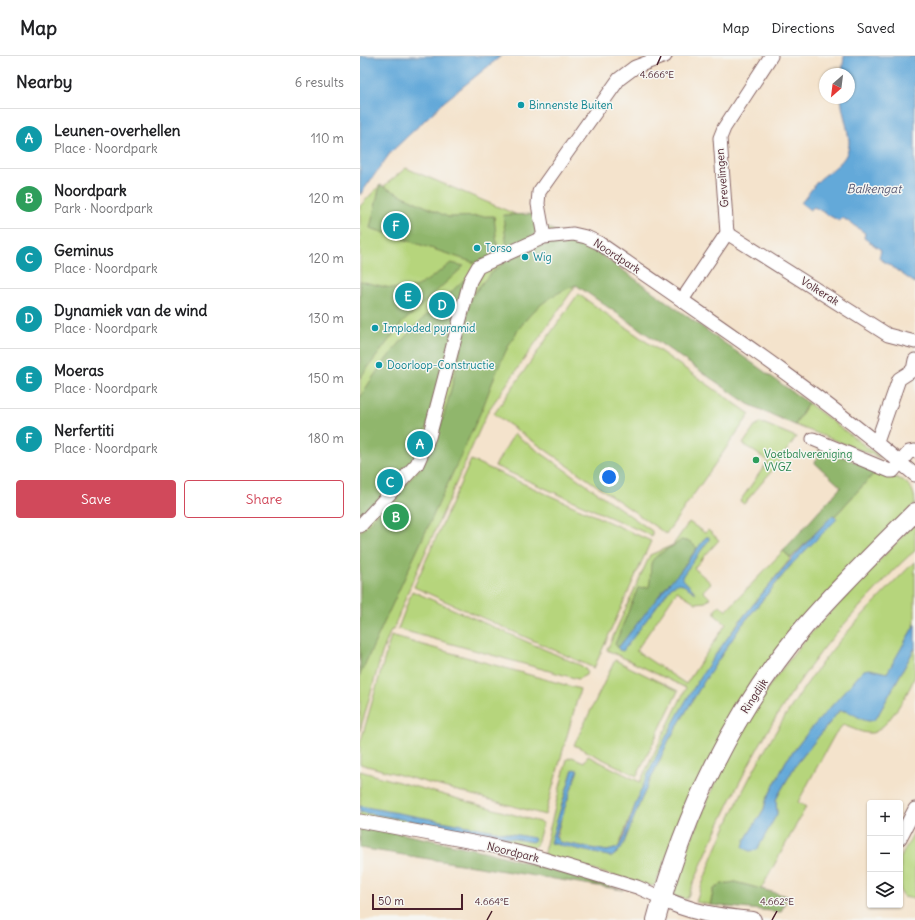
<!DOCTYPE html>
<html lang="en">
<head>
<meta charset="utf-8">
<style>
  :root { --surface:#fff; --page:#f6f6f6; --text:#202124; --muted:#757577; --line:#e0e0e0; --accent:#d1495b }
  body { margin:0; font-family:Delius,sans-serif; background:var(--page); color:var(--text) }
  .controls { position:absolute; right:12px; bottom:12px; display:grid; overflow:hidden; border-radius:4px; box-shadow:0 1px 3px #0004 }
  .controls button { width:36px; height:36px; display:grid; place-items:center; padding:0; border:0; border-bottom:1px solid var(--line); background:var(--surface); color:var(--text); font:20px sans-serif }
  .compass { position:absolute; left:459px; top:12px; width:36px; height:36px; border-radius:50%; background:var(--surface); box-shadow:0 1px 3px #0004; rotate:208deg }
  .scale { position:absolute; left:12px; bottom:10px; width:91px; box-sizing:border-box; padding-left:4px; border:2px solid #4a1f2b; border-top:0; font-size:11px; line-height:14px; white-space:nowrap; color:#4a1f2b; -webkit-text-stroke:3px #f6f6f2; paint-order:stroke }
  .you { position:absolute; left:249px; top:421px; width:14px; height:14px; margin:-10px; border:3px solid #fff; border-radius:50%; background:#1a73e8; box-shadow:0 0 0 6px #1a73e833 }
  .badge { display:grid; place-items:center; width:26px; height:26px; border-radius:50%; background:var(--accent); color:#fff; font-size:13px; font-weight:700 }
  .pin { position:absolute; translate:-50% -50%; border:2px solid #fff; box-shadow:0 1px 4px #0006 }
  .list { margin:0; padding:0; list-style:none }
  h2 { display:flex; justify-content:space-between; align-items:center; height:52px; margin:0; padding:0 16px; font-size:17px }
  h2 small { font-size:13px; font-weight:400; color:var(--muted) }
  .list li { display:grid; grid-template-columns:26px 1fr auto; gap:12px; align-items:center; box-sizing:border-box; height:60px; padding:0 16px; border-top:1px solid var(--line) }
  .list b { display:block; font-size:15px; white-space:nowrap }
  .list p { margin:0; font-size:13px; white-space:nowrap; color:var(--muted) }
  .list em { font-size:13px; font-style:normal; color:var(--muted) }
  .actions { display:flex; gap:8px; padding:12px 16px }
  .actions a { flex:1; padding:9px 0; border:1px solid var(--accent); border-radius:4px; text-align:center; font-size:14px; color:var(--accent) }
  .actions .main { background:var(--accent); color:#fff }
  .icon { flex:none; width:22px; height:22px; fill:none; stroke:currentColor; stroke-width:2; stroke-linecap:round; stroke-linejoin:round }
  .map { position:relative; flex:none; width:555px; height:864px; overflow:hidden }
  header { display:flex; align-items:center; gap:24px; box-sizing:border-box; height:56px; padding:0 20px; background:var(--surface); border-bottom:1px solid var(--line) }
  header strong { font-size:19px }
  nav { display:flex; gap:22px; margin-inline-start:auto; font-size:14px }
  main { display:flex }
  aside { flex:1; background:var(--surface) }
  .map>svg:first-child { display:block }
  .green { fill:#b6d57c; stroke:#807a54 }
  .forest { fill:#90b66c; stroke:#6d6a4c }
  .water { fill:#63a9d9; stroke:#566482 }
  .lines { fill:none; stroke-linecap:round; stroke-linejoin:round }
  .minor-casing { stroke:#866463; stroke-width:15 }
  .tertiary-casing { stroke:#866463; stroke-width:18 }
  .secondary-casing { stroke:#866463; stroke-width:20 }
  .minor { stroke:#fff; stroke-width:13 }
  .tertiary { stroke:#fff; stroke-width:16 }
  .secondary { stroke:#fff; stroke-width:18 }
  .ticks { fill:none; stroke:#4a1f2b; stroke-width:1.5 }
  .culture-dot { fill:#0f9aa8; stroke:#f6f6f2; stroke-width:1.5 }
  .leisure-dot { fill:#2e9e5b; stroke:#f6f6f2; stroke-width:1.5 }
  .labels { text-anchor:middle; dominant-baseline:central; stroke-width:3; stroke-linejoin:round; paint-order:stroke }
  .culture-label { font-size:11px; fill:#0d838f; stroke:#f6f6f2; text-anchor:start }
  .street-label { font-size:11px; fill:#4a1f2b; stroke:#f6f6f2 }
  .leisure-label { font-size:11px; fill:#27864d; stroke:#f6f6f2; text-anchor:start }
  .water-label { font-size:12px; font-style:italic; fill:#545671; stroke:#f6f6f2 }
  .ticks-label { font-size:10px; text-anchor:middle; fill:#4a1f2b; stroke:#f6f6f2; stroke-width:3; stroke-linejoin:round; paint-order:stroke }
</style>
</head>
<body>
<header>
<strong>Map</strong>
<nav><a>Map</a><a>Directions</a><a>Saved</a></nav>
</header>
<main>
<aside>
<h2>Nearby<small>6 results</small></h2>
<ul class="list">
<li><span class="badge" style="background:#0f9aa8">A</span><div><b>Leunen-overhellen</b><p>Place · Noordpark</p></div><em>110 m</em></li>
<li><span class="badge" style="background:#2e9e5b">B</span><div><b>Noordpark</b><p>Park · Noordpark</p></div><em>120 m</em></li>
<li><span class="badge" style="background:#0f9aa8">C</span><div><b>Geminus</b><p>Place · Noordpark</p></div><em>120 m</em></li>
<li><span class="badge" style="background:#0f9aa8">D</span><div><b>Dynamiek van de wind</b><p>Place · Noordpark</p></div><em>130 m</em></li>
<li><span class="badge" style="background:#0f9aa8">E</span><div><b>Moeras</b><p>Place · Noordpark</p></div><em>150 m</em></li>
<li><span class="badge" style="background:#0f9aa8">F</span><div><b>Nerfertiti</b><p>Place · Noordpark</p></div><em>180 m</em></li>
</ul>
<div class="actions"><a class="main">Save</a><a>Share</a></div>
</aside>
<div class="map">
<svg width="555" height="864" viewBox="0 0 555 864">
  <rect width="100%" height="100%" fill="#f6f6f2"/>
  <filter id="ink" filterUnits="userSpaceOnUse"><feTurbulence type="fractalNoise" baseFrequency=".025" numOctaves="2"/><feDisplacementMap in="SourceGraphic" scale="8" xChannelSelector="R" yChannelSelector="G"/><feConvolveMatrix kernelMatrix="1 2 1 2 8 2 1 2 1" color-interpolation-filters="sRGB"/></filter>
  <filter id="wash" filterUnits="userSpaceOnUse"><feTurbulence type="fractalNoise" baseFrequency=".012" numOctaves="4" result="noise"/><feDisplacementMap in="SourceGraphic" scale="16" xChannelSelector="R" yChannelSelector="G"/><feGaussianBlur stdDeviation="0.9" result="paint"/><feColorMatrix in="noise" values="0 0 0 0 0 0 0 0 0 0 0 0 0 0 0 0 0 1.4 0 .05"/><feComposite in="paint" operator="in"/></filter>
  <g filter="url(#wash)">
    <rect width="100%" height="100%" fill="#f4e3cc"/>
    <path class="green" d="M 46,112 L 238,193 L 213,229 L 216,229 L 128,355 L 49,533 L 33,574 L 31,574 L 22,597 L 0,675 L 0,150 L 20,129 L 19,134 Z
      M 218,238 L 390,358 L 306,478 L 134,358 Z
      M 448,347 L 521,402 L 435,369 Z
      M 400,367 L 405,368 L 436,381 L 416,410 L 384,448 L 380,445 L 408,405 L 383,388 L 396,369 Z
      M 154,378 L 292,475 L 292,480 L 135,410 Z
      M 111,404 L 291,485 L 234,612 L 54,531 Z
      M 516,415 C 536,422 555,423 555,448 L 436,570 L 335,734 L 295,829 L 291,830 L 183,800 L 207,703 L 212,701 L 224,706 L 228,700 L 280,726 L 326,632 L 247,594 L 290,499 L 313,489 L 329,466 L 345,477 L 348,474 L 359,484 L 334,512 L 351,527 L 343,535 L 350,542 L 346,546 L 336,547 L 317,535 L 276,595 L 326,628 L 366,568 L 355,559 L 355,554 L 360,549 L 366,555 L 423,495 L 431,502 L 378,567 L 339,624 L 306,682 L 278,742 L 258,792 L 247,795 L 198,786 L 196,783 L 213,713 L 190,787 L 255,799 L 260,794 L 281,744 L 309,684 L 343,627 L 381,570 L 432,508 L 477,463 L 475,460 Z
      M 555,467 L 555,495 C 537,509 522,528 506,544 C 489,563 470,583 455,604 C 400,677 361,759 327,843 L 316,841 L 313,838 L 314,826 L 349,740 L 380,674 L 412,626 L 448,580 Z
      M 555,505 L 555,568 L 528,616 C 520,619 512,612 504,614 L 449,675 L 426,705 L 406,745 L 404,753 L 385,784 L 417,758 L 416,743 L 435,710 L 479,655 L 491,655 L 501,663 L 517,661 L 555,592 C 555,600 555,611 555,619 C 552,632 526,675 512,677 C 503,678 492,672 483,669 L 475,678 L 438,746 L 446,751 L 401,833 L 375,826 L 354,833 L 350,849 L 336,846 C 364,763 409,678 461,608 C 489,571 523,538 555,505 Z
      M 52,535 L 222,610 L 227,615 L 226,619 L 218,623 L 38,573 Z
      M 31,580 L 220,633 L 185,759 L 0,708 L 0,688 Z
      M 255,604 L 318,635 L 277,720 L 214,689 Z
      M 0,715 L 183,767 L 177,788 L 172,793 L 159,793 L 0,762 Z
      M 555,774 L 555,843 L 544,841 L 540,835 L 540,803 Z"/>
    <path class="forest" d="M 20,129 L 88,161 L 134,160 L 138,198 L 115,207 L 10,172 Z
      M 175,158 L 178,176 L 175,179 L 147,193 L 143,159 Z
      M 194,185 L 220,188 L 236,195 L 448,347 L 435,369 L 388,348 L 216,229 C 158,250 143,299 123,351 L 0,619 L 0,477 L 60,413 C 89,369 99,293 111,242 C 134,207 156,198 194,185 Z
      M 91,207 L 104,210 L 42,267 L 0,322 L 0,225 C 51,237 49,239 91,207 Z
      M 105,223 L 78,342 L 53,406 L 0,463 L 0,342 C 28,293 64,261 105,223 Z
      M 460,391 L 516,415 L 475,460 L 473,459 L 431,502 L 423,495 L 481,431 L 455,407 Z
      M 321,484 L 331,486 L 337,492 L 319,517 L 309,527 L 258,592 L 255,588 L 278,532 L 289,531 C 291,523 290,516 291,508 C 293,498 313,492 321,484 Z
      M 0,769 L 128,796 L 263,834 L 0,792 Z
      M 375,826 L 427,840 L 421,856 L 350,849 L 354,833 L 362,828 Z"/>
    <path class="water" d="M 0,0 L 141,0 L 85,45 L 31,96 L 0,139 Z
      M 484,0 L 555,0 L 555,227 L 519,202 L 521,194 L 504,182 L 505,177 L 483,162 L 479,165 L 454,151 L 450,154 L 441,147 C 446,141 451,134 456,127 C 468,114 490,107 489,85 C 488,70 482,57 481,42 L 489,42 L 489,18 L 482,18 Z
      M 473,459 L 477,463 L 432,508 L 381,570 L 343,627 L 309,684 L 281,744 L 264,787 L 260,794 L 252,801 L 248,800 L 190,787 L 213,713 L 218,714 L 195,780 L 199,786 L 247,795 L 258,792 C 267,777 271,760 277,744 C 285,723 295,703 305,683 C 347,599 408,526 473,459 Z
      M 346,481 L 349,481 L 349,484 L 323,519 L 323,523 L 336,537 L 320,527 L 312,530 L 263,595 L 259,594 L 258,592 L 309,527 L 319,517 Z
      M 555,568 L 555,592 L 517,661 C 506,674 492,651 479,655 L 435,710 L 420,736 L 416,744 L 417,758 L 397,794 L 389,795 L 383,791 L 385,784 L 404,753 L 406,745 L 426,705 L 449,675 L 504,614 L 510,613 L 527,617 Z
      M 0,750 L 174,782 L 175,784 L 172,786 L 0,756 Z"/>
  </g>
  <g filter="url(#ink)">
    <g class="lines">
      <g class="minor-casing">
        <path id="minor" d="M 367,177 L 528,279 L 555,286
          M 184,181 L 178,148 L 179,136 L 259,23 L 275,11 L 305,0
          M 322,244 L 367,177 L 360,82 L 364,72 L 411,0
          M 453,383 L 530,415 L 533,415 L 549,396 L 555,395
          M 517,386 L 539,323 L 553,314 L 555,304
          M 0,470 L 57,408 L 69,381 L 110,225 L 118,211 L 184,181 L 213,178 L 226,181 L 239,187 C 346,261 456,334 555,419
          M 0,765 L 129,789 L 177,801 L 277,831 L 302,842
          M 540,782 L 555,753"/>
      </g>
      <g class="tertiary-casing">
        <path id="tertiary" d="M 302,842 C 330,857 362,861 393,864"/>
      </g>
      <g class="secondary-casing">
        <path id="secondary" d="M 296,864 C 324,758 374,653 446,569 C 480,530 518,493 555,456"/>
      </g>
      <use href="#minor" class="minor"/>
      <use href="#tertiary" class="tertiary"/>
      <use href="#secondary" class="secondary"/>
    </g>
  </g>
  <path class="ticks" d="M 297,9 L 301,0M 127,864 L 132,855M 412,864 L 417,855"/>
  <g class="culture-dot">
    <circle cx="161" cy="49" r="4"/>
    <circle cx="117" cy="192" r="4"/>
    <circle cx="165" cy="201" r="4"/>
    <circle cx="15" cy="272" r="4"/>
    <circle cx="19" cy="309" r="4"/>
  </g>
  <circle class="leisure-dot" cx="396" cy="404" r="4"/>
  <g class="labels">
    <g class="culture-label">
      <text x="169" y="49">Binnenste Buiten</text>
      <text x="125" y="192">Torso</text>
      <text x="173" y="201">Wig</text>
      <text x="23" y="272">Imploded pyramid</text>
      <text x="27" y="309">Doorloop-Constructie</text>
    </g>
    <g class="street-label">
      <text transform="translate(362 122) rotate(-95)">Grevelingen</text>
      <text transform="translate(257 200) rotate(33)">Noordpark</text>
      <text transform="translate(460 235) rotate(32)">Volkerak</text>
      <text transform="translate(394 640) rotate(-57)">Ringdijk</text>
      <text transform="translate(153 796) rotate(14)">Noordpark</text>
    </g>
    <g class="leisure-label">
      <text x="404" y="398">Voetbalvereniging<tspan x="404" dy="13">VVGZ</tspan></text>
    </g>
    <g class="water-label">
      <text x="514" y="132">Balkengat</text>
    </g>
  </g>
  <g class="ticks-label">
    <text x="297" y="22">4.666°E</text>
    <text x="132" y="849">4.664°E</text>
    <text x="417" y="849">4.662°E</text>
  </g>
</svg>
<div class="controls">
<button>+</button>
<button>−</button>
<button><svg class="icon" aria-label="layers" viewBox="0 0 24 24"><path d="M12 4l9 5-9 5-9-5zM3 14l9 5 9-5"/></svg></button>
</div>
<svg class="compass" viewBox="-18 -18 36 36"><path d="M0-13l5 13h-10z" fill="#e53935"/><path d="M0 13l5-13h-10z" fill="#757577"/></svg>
<div class="scale">50 m</div>
<div class="you"></div>
<div class="pin badge" style="left:60px;top:388px;background:#0f9aa8">A</div>
<div class="pin badge" style="left:36px;top:461px;background:#2e9e5b">B</div>
<div class="pin badge" style="left:30px;top:426px;background:#0f9aa8">C</div>
<div class="pin badge" style="left:82px;top:249px;background:#0f9aa8">D</div>
<div class="pin badge" style="left:48px;top:240px;background:#0f9aa8">E</div>
<div class="pin badge" style="left:36px;top:170px;background:#0f9aa8">F</div>
</div>
</main>
</body>
</html>
